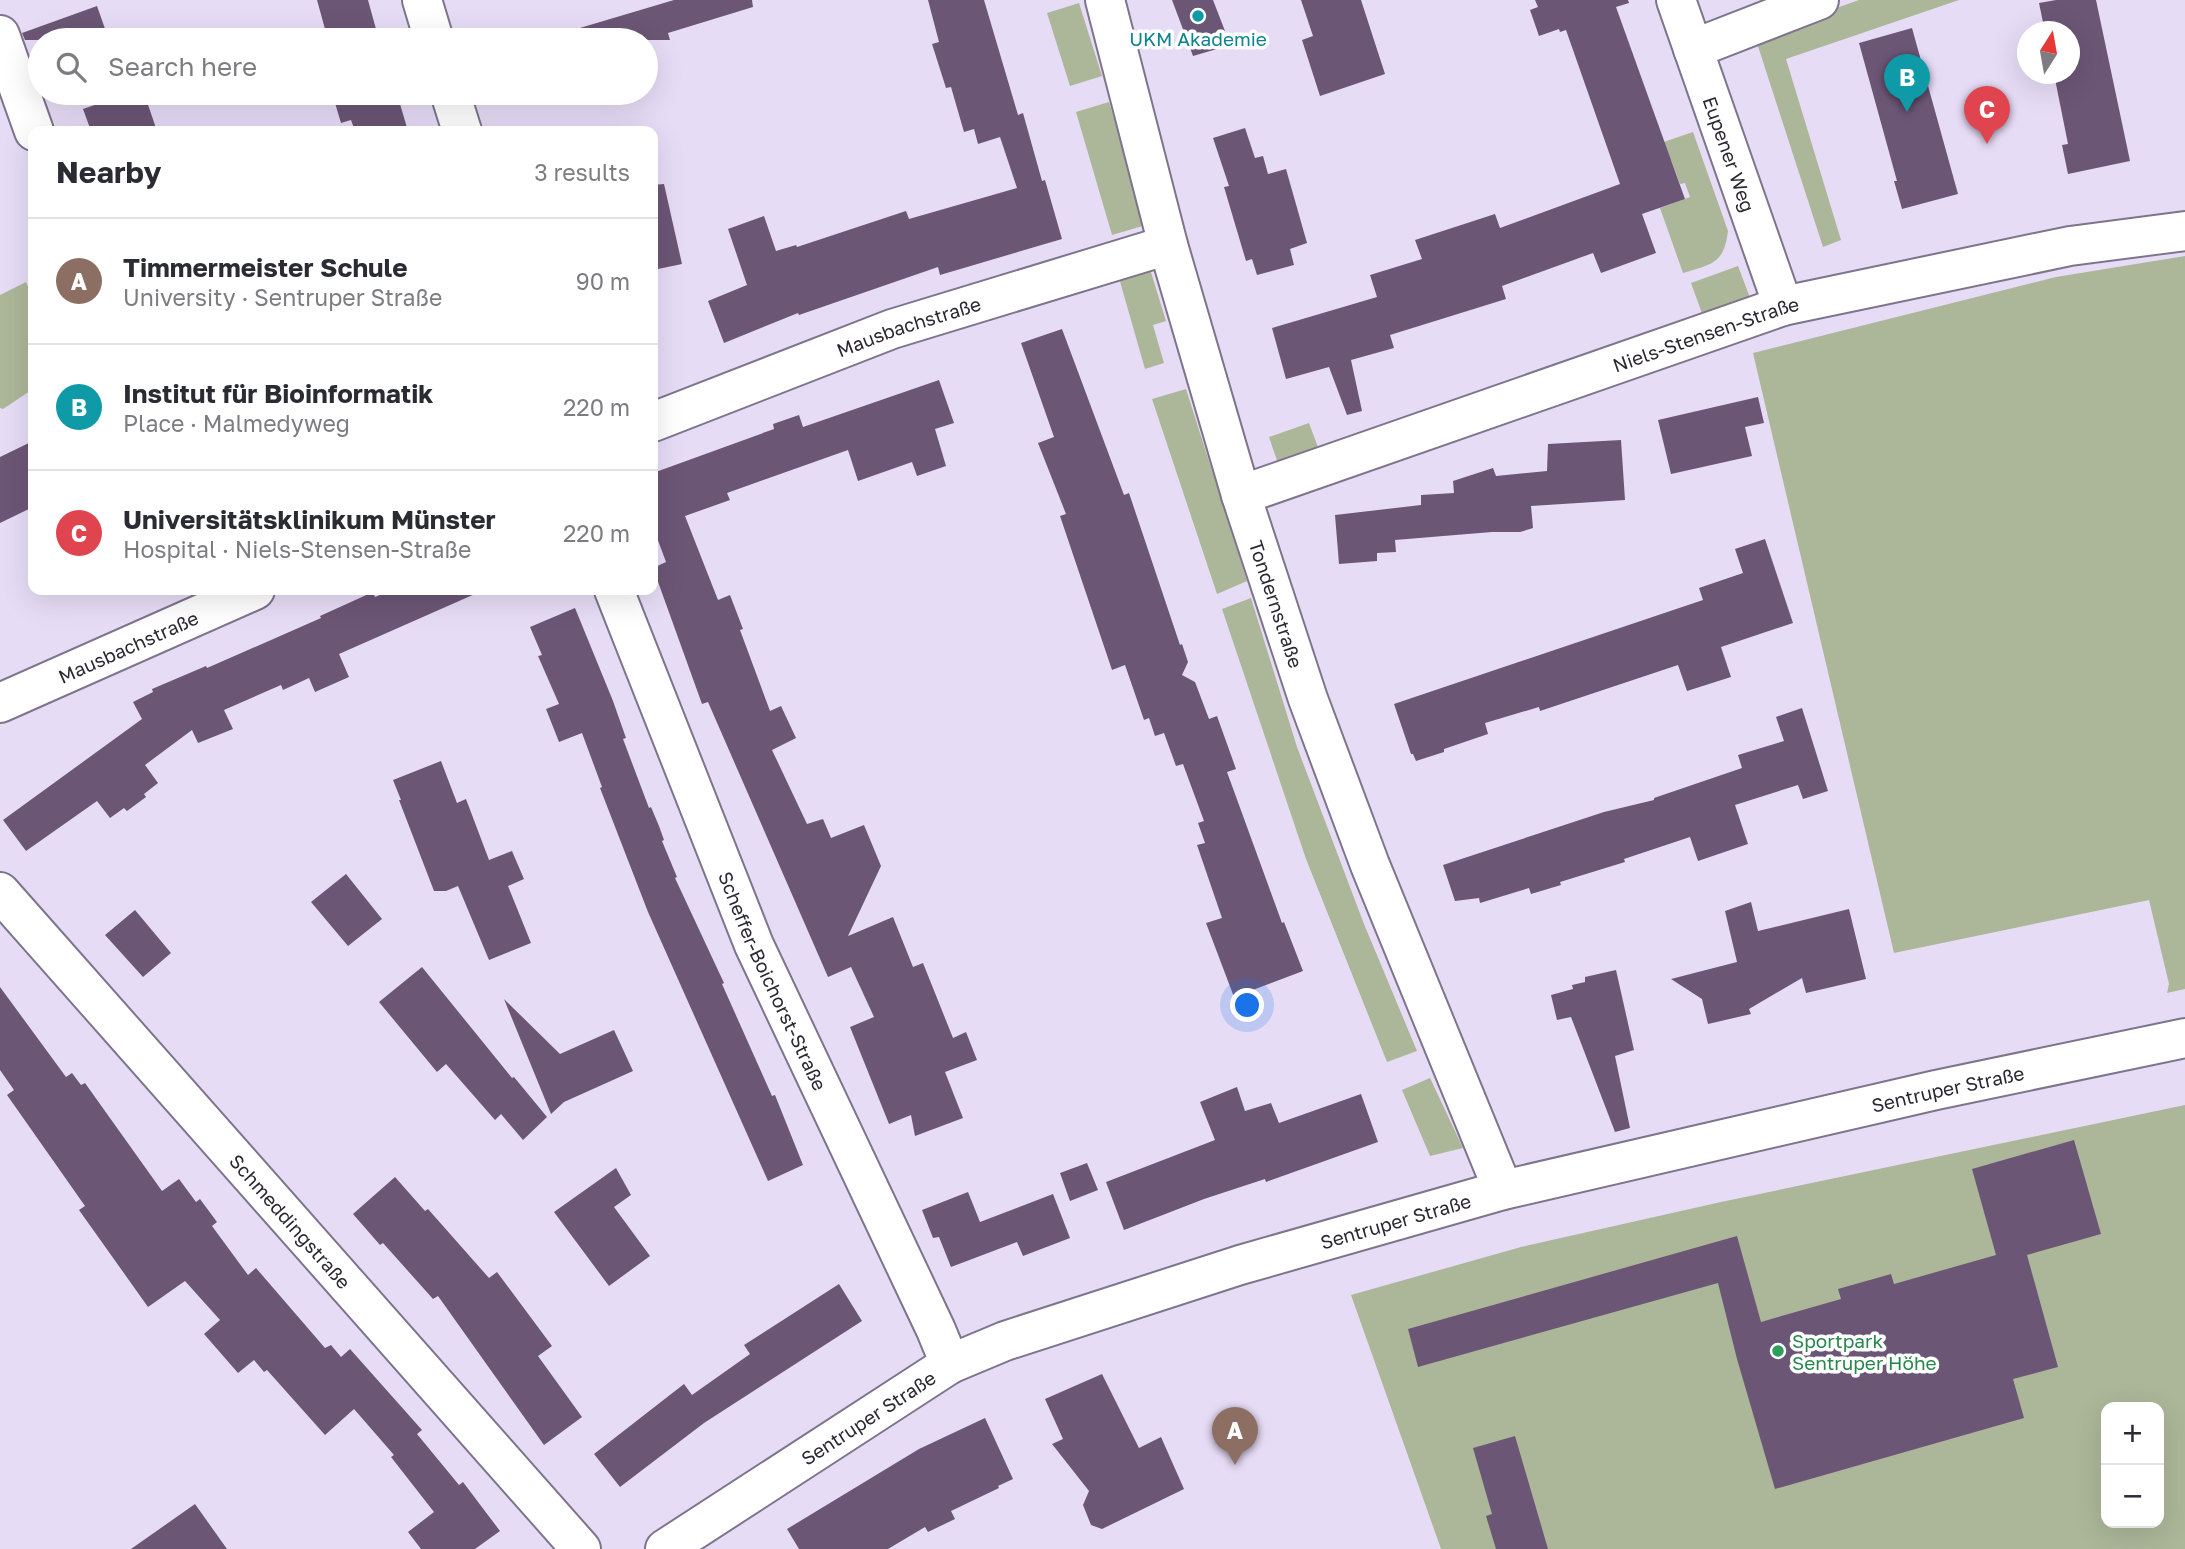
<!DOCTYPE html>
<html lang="en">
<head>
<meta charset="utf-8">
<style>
  :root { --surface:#fff; --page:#f7f7f7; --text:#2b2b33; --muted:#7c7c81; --line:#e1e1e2; --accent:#0b8043 }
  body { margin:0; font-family:"Golos Text",sans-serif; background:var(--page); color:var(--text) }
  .controls { position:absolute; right:21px; bottom:21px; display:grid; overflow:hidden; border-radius:14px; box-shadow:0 7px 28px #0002 }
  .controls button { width:63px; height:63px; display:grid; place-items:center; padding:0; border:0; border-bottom:2px solid var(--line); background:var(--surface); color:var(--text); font:35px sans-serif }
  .compass { position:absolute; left:2017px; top:21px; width:63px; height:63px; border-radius:50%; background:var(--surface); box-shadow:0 7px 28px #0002; rotate:11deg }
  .you { position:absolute; left:1248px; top:1006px; width:24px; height:24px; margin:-18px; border:5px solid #fff; border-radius:50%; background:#1a73e8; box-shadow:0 0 0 10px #1a73e833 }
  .badge { display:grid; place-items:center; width:46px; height:46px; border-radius:50%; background:var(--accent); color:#fff; font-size:23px; font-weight:700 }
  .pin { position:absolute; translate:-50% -58px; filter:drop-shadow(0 2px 4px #0008) }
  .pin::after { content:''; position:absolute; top:37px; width:24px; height:21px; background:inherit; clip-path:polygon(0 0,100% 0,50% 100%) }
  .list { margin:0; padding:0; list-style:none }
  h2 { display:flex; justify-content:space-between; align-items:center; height:91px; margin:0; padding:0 28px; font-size:30px }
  h2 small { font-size:23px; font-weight:400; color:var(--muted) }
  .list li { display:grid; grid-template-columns:46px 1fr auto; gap:21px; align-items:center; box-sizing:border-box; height:126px; padding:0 28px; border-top:2px solid var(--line) }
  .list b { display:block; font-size:26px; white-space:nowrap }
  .list p { margin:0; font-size:23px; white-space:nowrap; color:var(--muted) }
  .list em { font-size:23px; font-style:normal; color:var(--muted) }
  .icon { flex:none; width:38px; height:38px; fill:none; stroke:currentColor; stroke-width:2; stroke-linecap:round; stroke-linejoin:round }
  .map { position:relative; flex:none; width:2185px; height:1549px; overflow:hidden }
  .search { position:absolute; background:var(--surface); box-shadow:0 7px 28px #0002; left:28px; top:28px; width:630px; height:77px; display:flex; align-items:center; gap:18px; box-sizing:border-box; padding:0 24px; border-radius:38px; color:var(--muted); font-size:26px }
  .panel { position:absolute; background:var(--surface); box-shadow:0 7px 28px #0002; left:28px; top:126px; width:630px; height:469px; border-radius:14px }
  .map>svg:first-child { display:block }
  .green { fill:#acb799; fill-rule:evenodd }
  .building { fill:#6c5676 }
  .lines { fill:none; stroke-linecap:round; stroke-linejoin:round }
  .minor-casing { stroke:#7e748b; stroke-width:42 }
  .minor { stroke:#fff; stroke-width:38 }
  .culture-dot { fill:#0f9aa8; stroke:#fff; stroke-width:2.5 }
  .leisure-dot { fill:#2e9e5b; stroke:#fff; stroke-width:2.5 }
  .labels { text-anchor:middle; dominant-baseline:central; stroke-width:7; stroke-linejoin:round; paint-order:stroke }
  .culture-label { font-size:19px; fill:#0d838f; stroke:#fff }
  .street-label { font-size:19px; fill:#2c2832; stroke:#fff }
  .leisure-label { font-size:19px; fill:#27864d; stroke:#fff; text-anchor:start }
</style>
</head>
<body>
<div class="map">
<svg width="2185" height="1549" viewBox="0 0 2185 1549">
  <rect width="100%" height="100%" fill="#e7dcf6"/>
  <path class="green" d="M 1859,0 L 1959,0 L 1786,59 L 1841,240 L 1823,247 L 1755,37 Z
    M 1079,3 L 1102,76 L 1070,86 L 1047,13 Z
    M 1109,102 L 1146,225 L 1112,235 L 1076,112 Z
    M 1693,132 L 1728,231 C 1724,264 1712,264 1683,273 L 1660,208 L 1690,197 L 1685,183 L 1680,184 L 1671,160 L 1646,168 L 1640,150 Z
    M 2185,256 L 2185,989 L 2167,993 L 2169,984 L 2149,900 L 1894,953 L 1753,353 L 2056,277 Z
    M 1738,266 L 1752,303 L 1704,319 L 1691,283 Z
    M 1150,269 L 1166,321 L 1153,325 L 1164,363 L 1145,369 L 1119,278 Z
    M 26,282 L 33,298 L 33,389 L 3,409 L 0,408 L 0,295 Z
    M 1186,389 L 1247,581 L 1217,594 L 1152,399 Z
    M 1309,423 L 1322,458 L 1281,472 L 1269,437 Z
    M 1251,598 L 1297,747 L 1364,924 L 1417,1051 L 1387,1062 L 1306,859 L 1222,609 Z
    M 1430,1078 L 1463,1148 L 1430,1156 L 1402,1090 Z
    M 2185,1105 L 2185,1549 L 1441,1549 L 1351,1295 L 1521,1247 L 1721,1202 ZM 2106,1407 L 2159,1407 L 2159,1523 L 2106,1523 Z"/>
  <path class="building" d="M 317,0 L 368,0 L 379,40 L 328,40 Z
    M 674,0 L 752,0 L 753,7 L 668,33 L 670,40 L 564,40 L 563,33 Z
    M 928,0 L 984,0 L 1018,115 L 1023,113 L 1042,181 L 1045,180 L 1062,239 L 940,275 L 938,267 L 799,315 L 798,313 L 724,343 L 708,301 L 747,285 L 728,229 L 764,216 L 776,251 L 796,245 L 797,247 L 906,211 L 909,219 L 1017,188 L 1000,137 L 978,144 L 974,129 L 964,132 L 951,87 L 946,88 L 932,44 L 939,42 Z
    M 1172,0 L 1213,0 L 1225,31 L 1219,33 L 1224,47 L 1193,56 Z
    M 1301,0 L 1361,0 L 1385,74 L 1320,96 L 1302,40 L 1313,36 Z
    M 1535,0 L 1628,0 L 1629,3 L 1616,7 L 1685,199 L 1642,214 L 1656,253 L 1601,273 L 1593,253 L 1502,286 L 1506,299 L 1390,335 L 1394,348 L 1351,360 L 1362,411 L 1347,415 L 1329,367 L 1286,379 L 1272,328 L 1377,297 L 1370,275 L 1422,259 L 1415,240 L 1495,214 L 1500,228 L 1620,184 L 1566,30 L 1560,32 L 1559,29 L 1539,36 L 1530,10 L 1538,7 Z
    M 2056,0 L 2096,0 L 2130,161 L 2068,174 L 2062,145 L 2068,144 L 2054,74 L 2069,74 L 2069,32 L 2045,32 L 2039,3 Z
    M 97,6 L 109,40 L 25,40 L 22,33 Z
    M 1912,28 L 1958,194 L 1902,209 L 1894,181 L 1897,181 L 1859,43 Z
    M 129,93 L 144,93 L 157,131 L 91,131 L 83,109 Z
    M 332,93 L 417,93 L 418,99 L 400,104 L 408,131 L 355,131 L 351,120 L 341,123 Z
    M 1245,128 L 1255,158 L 1263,156 L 1268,174 L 1286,169 L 1307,243 L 1290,249 L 1294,265 L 1257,275 L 1252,259 L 1246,261 L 1224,187 L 1229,186 L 1213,138 Z
    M 664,184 L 682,264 L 653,270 L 653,185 Z
    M 1062,329 L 1124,495 L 1129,493 L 1180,645 L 1182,644 L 1188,662 L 1182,675 L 1195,682 L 1209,719 L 1217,716 L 1236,769 L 1227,772 L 1282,923 L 1284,922 L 1303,971 L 1234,997 L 1206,923 L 1222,918 L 1197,845 L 1205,843 L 1198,823 L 1204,821 L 1183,764 L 1176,766 L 1164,733 L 1155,736 L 1149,718 L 1144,720 L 1125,665 L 1112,670 L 1060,516 L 1066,514 L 1038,443 L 1054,437 L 1021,343 Z
    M 939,380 L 954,423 L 935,429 L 946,466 L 917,476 L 912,462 L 858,481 L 848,450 L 727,493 L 730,500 L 685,516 L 718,600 L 730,595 L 743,629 L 740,630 L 770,711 L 781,706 L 796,738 L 772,750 L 807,824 L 823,819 L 831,838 L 864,825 L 881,866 L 848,936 L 893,917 L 913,967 L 923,963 L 953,1038 L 966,1032 L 977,1060 L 945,1072 L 963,1118 L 915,1136 L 911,1115 L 889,1124 L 850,1027 L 874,1017 L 851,967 L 828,977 L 708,702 L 702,704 L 653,568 L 666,562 L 653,527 L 653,473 L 774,429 L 773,424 L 799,415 L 803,427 Z
    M 1758,397 L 1764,423 L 1745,427 L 1752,456 L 1671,474 L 1658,420 Z
    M 1621,440 L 1625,500 L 1531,506 L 1533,528 L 1520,532 L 1492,532 L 1395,540 L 1396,552 L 1377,553 L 1377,561 L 1339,564 L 1335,515 L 1421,505 L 1421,495 L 1454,493 L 1453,481 L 1493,468 L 1496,476 L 1547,471 L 1548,444 Z
    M 33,441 L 33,507 L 0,523 L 0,457 Z
    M 1765,539 L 1793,623 L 1721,647 L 1731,677 L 1687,691 L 1678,665 L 1540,711 L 1539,707 L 1485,723 L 1488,734 L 1444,749 L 1444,752 L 1416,761 L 1413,754 L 1411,754 L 1394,704 L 1703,600 L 1699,588 L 1743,573 L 1735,549 Z
    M 392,590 L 484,590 L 339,654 L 349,677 L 315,692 L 309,678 L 283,690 L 281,685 L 224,710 L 233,729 L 198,743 L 192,730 L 145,765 L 158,783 L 144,794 L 146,797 L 127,811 L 124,808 L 110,818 L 97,801 L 26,851 L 3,820 L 142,719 L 133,702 L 153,692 L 152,689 L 206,666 L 207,668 L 321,618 L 320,616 L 373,592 L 375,597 Z
    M 575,608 L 613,701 L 626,738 L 623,739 L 649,808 L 651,807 L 659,826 L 664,840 L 662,841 L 677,877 L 675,878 L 724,983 L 722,984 L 772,1096 L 775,1095 L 803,1165 L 768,1181 L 648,912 L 600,788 L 602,787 L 582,733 L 559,742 L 546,709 L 559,704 L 538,656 L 542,655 L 530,627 Z
    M 1802,708 L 1828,791 L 1803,799 L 1798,785 L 1735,805 L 1748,844 L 1698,861 L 1690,837 L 1624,859 L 1625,862 L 1560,882 L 1561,885 L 1531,894 L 1529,888 L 1480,903 L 1479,898 L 1455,901 L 1443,865 L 1604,812 L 1654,800 L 1654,798 L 1742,768 L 1738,755 L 1784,741 L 1776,717 Z
    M 441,761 L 457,803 L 466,799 L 489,860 L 512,851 L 524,879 L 508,886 L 531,943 L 489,960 L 458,886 L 446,891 L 434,891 L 399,800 L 401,800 L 393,780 Z
    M 346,874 L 382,919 L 348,946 L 311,902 Z
    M 1751,902 L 1758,931 L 1849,909 L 1866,979 L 1806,993 L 1802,978 L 1749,1009 L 1751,1014 L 1708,1024 L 1702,999 L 1671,979 L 1737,962 L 1725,911 Z
    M 135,910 L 171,953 L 143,977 L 105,935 Z
    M 422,967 L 512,1078 L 514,1077 L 547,1117 L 523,1140 L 501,1114 L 495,1120 L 446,1064 L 437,1072 L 379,1002 Z
    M 1616,970 L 1634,1050 L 1615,1056 L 1630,1128 L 1615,1132 L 1571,1017 L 1557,1020 L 1551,995 L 1573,989 L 1572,985 L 1585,982 L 1585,977 Z
    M 0,987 L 66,1077 L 72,1073 L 81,1085 L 85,1083 L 162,1191 L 179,1179 L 196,1202 L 200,1199 L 217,1222 L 212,1226 L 248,1275 L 256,1268 L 325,1348 L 331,1345 L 341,1357 L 350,1349 L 422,1430 L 417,1434 L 459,1485 L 463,1482 L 500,1531 L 475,1549 L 421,1549 L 408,1532 L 434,1512 L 391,1457 L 394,1455 L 354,1409 L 325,1435 L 267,1370 L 264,1372 L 254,1360 L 238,1373 L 204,1334 L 220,1320 L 185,1281 L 148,1307 L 79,1210 L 85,1206 L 7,1095 L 14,1090 L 0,1070 Z
    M 504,999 L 560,1054 L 614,1030 L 633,1071 L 564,1102 L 551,1114 Z
    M 1237,1087 L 1245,1111 L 1271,1103 L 1279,1123 L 1361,1094 L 1378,1142 L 1266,1182 L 1265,1179 L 1204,1199 L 1124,1230 L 1106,1182 L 1215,1140 L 1200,1102 Z
    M 2074,1140 L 2101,1234 L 2027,1255 L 2058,1367 L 2013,1379 L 2024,1418 L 1775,1489 L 1737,1359 L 1718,1283 L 1418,1367 L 1408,1329 L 1737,1236 L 1761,1322 L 1841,1299 L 1838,1289 L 1891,1274 L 1894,1284 L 1996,1255 L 1972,1169 Z
    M 1087,1163 L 1098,1190 L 1070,1201 L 1060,1173 Z
    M 616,1168 L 631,1195 L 614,1207 L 650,1256 L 609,1286 L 554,1212 Z
    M 395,1177 L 425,1211 L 428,1209 L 489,1278 L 497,1272 L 552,1346 L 538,1356 L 582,1417 L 544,1445 L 438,1296 L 433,1299 L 383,1243 L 380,1245 L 353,1214 Z
    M 968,1192 L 980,1222 L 1053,1194 L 1070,1238 L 1023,1256 L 1017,1242 L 951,1267 L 939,1237 L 933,1238 L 922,1210 Z
    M 839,1284 L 862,1321 L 704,1423 L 620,1487 L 594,1454 L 684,1384 L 692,1395 L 750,1354 L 744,1345 Z
    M 1102,1374 L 1139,1448 L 1161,1437 L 1184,1489 L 1102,1529 L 1091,1525 L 1083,1505 L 1089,1491 L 1052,1444 L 1063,1439 L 1045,1399 Z
    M 985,1418 L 1013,1479 L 998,1486 L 999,1488 L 951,1511 L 955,1519 L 928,1532 L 925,1527 L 888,1549 L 799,1549 L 787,1529 L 919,1449 Z
    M 1515,1436 L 1548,1549 L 1496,1549 L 1486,1516 L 1492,1514 L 1473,1448 Z
    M 195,1504 L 227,1549 L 131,1549 Z"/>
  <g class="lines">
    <g class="minor-casing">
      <g id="minor">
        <path d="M 422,0 L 434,40"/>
        <path id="s1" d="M 1105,0 L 1168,245 L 1241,495 L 1308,699 L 1370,865 L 1503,1190"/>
        <path id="s2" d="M 1676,0 L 1783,306"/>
        <path d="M 0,35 L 34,131"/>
        <path d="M 1693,49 L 1819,0"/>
        <path d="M 450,93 L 462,131"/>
        <path id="s3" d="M 653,422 L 892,329 L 1168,245"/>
        <path id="s4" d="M 1241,495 L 1783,306 L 2070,246 L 2185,231"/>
        <path id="s5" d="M 614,590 L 754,945 L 936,1330 L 950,1364"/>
        <path id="s6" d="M 0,703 L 255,590"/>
        <path id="s7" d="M 0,892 L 581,1549"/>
        <path id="s8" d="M 665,1549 L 950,1364 L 1005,1341 L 1240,1265 L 1503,1190 L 1936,1090 L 2185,1038"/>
      </g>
    </g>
    <use href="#minor" class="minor"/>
  </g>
  <circle class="culture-dot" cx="1198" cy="16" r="7"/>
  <circle class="leisure-dot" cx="1778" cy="1351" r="7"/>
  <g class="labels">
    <g class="culture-label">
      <text x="1198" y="38">UKM Akademie</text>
    </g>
    <g class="street-label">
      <text stroke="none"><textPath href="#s2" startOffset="163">Eupener Weg</textPath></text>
      <text stroke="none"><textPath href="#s3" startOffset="273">Mausbachstraße</textPath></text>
      <text stroke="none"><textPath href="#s4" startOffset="492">Niels-Stensen-Straße</textPath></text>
      <text stroke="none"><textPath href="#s1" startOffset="628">Tondernstraße</textPath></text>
      <text stroke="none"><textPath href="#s6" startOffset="140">Mausbachstraße</textPath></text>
      <text stroke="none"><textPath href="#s5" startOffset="422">Scheffer-Boichorst-Straße</textPath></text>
      <text stroke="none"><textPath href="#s8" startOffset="1376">Sentruper Straße</textPath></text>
      <text stroke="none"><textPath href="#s8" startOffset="808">Sentruper Straße</textPath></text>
      <text stroke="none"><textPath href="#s7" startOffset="439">Schmeddingstraße</textPath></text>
      <text stroke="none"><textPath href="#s8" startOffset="242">Sentruper Straße</textPath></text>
    </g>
    <g class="leisure-label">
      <text x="1792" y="1340">Sportpark<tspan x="1792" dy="22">Sentruper Höhe</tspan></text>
    </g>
  </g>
</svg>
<div class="controls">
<button>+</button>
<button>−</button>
</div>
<svg class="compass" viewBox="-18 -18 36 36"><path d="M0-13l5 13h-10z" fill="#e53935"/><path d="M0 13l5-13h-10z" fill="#7c7c81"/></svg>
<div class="you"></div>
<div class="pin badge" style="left:1235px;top:1465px;background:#8d6e63">A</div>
<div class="pin badge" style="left:1907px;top:112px;background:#0f9aa8">B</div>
<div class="pin badge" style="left:1987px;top:144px;background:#e0444e">C</div>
<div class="search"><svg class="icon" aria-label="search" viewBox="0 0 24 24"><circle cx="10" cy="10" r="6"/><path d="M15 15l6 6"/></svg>Search here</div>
<section class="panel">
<h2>Nearby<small>3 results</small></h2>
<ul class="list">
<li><span class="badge" style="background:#8d6e63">A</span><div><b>Timmermeister Schule</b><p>University · Sentruper Straße</p></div><em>90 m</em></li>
<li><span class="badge" style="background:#0f9aa8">B</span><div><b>Institut für Bioinformatik</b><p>Place · Malmedyweg</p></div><em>220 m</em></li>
<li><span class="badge" style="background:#e0444e">C</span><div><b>Universitätsklinikum Münster</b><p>Hospital · Niels-Stensen-Straße</p></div><em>220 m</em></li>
</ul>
</section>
</div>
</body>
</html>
